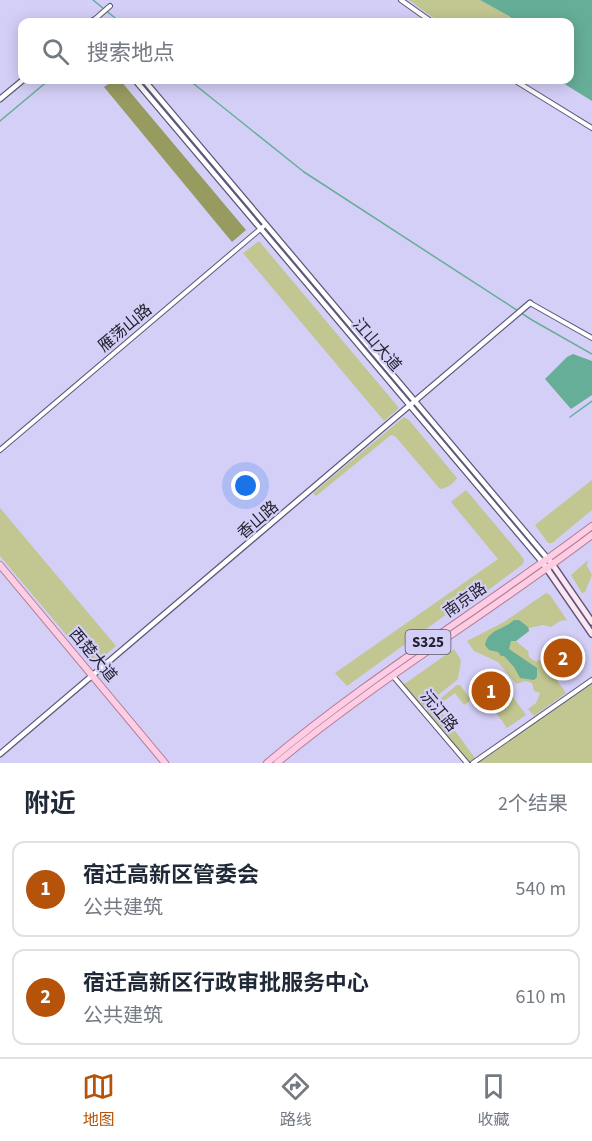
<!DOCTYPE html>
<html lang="zh">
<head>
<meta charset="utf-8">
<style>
  :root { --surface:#fff; --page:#f2f2f3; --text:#1f2937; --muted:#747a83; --line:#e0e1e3; --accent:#b45309 }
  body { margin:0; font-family:"Source Sans 3","Noto Sans SC",sans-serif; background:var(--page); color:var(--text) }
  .you { position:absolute; left:246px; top:486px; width:21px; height:21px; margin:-15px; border:4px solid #fff; border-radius:50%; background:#1a73e8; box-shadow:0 0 0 9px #1a73e833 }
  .badge { display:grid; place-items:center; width:39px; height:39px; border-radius:50%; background:var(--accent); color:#fff; font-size:20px; font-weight:700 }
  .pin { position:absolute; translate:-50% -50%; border:3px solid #fff; box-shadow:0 2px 6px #0006 }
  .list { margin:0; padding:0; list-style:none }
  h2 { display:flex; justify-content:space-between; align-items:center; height:78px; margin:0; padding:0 24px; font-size:26px }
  h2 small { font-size:20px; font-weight:400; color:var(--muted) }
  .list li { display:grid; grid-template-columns:39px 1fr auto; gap:18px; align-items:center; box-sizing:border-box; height:96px; margin:0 12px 12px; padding:0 12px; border:2px solid var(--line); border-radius:12px }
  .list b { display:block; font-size:22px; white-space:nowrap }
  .list p { margin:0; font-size:20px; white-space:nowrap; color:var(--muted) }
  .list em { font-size:20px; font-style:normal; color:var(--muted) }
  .icon { flex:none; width:33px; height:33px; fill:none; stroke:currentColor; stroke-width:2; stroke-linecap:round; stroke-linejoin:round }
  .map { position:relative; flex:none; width:592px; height:763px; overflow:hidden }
  .search { position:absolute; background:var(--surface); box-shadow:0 3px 15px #0003; left:18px; right:18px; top:18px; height:66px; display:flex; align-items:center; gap:15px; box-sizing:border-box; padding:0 21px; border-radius:12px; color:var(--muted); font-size:22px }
  .sheet { height:294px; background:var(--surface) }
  nav { display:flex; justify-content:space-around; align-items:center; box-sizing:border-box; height:84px; border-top:2px solid var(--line); background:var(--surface); font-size:16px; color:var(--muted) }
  nav a { display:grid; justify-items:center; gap:3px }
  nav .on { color:var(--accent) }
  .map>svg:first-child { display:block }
  .green { fill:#c2c690 }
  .forest { fill:#979b60 }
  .water { fill:#66ae97 }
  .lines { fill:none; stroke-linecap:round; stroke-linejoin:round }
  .stream { stroke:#66ae97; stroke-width:1.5 }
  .minor-casing { stroke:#5d587a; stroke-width:6 }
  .tertiary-casing { stroke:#5d587a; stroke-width:7 }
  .secondary-casing { stroke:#5d587a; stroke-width:8 }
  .primary-casing { stroke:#b17c98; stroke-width:8 }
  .minor { stroke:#fff; stroke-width:4 }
  .tertiary { stroke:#fff; stroke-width:4.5 }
  .secondary { stroke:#fee6f1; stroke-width:5 }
  .primary { stroke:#fecde3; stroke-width:6 }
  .labels { text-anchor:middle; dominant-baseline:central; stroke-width:4.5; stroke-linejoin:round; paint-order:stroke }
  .shield { fill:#d4cff7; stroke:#59566c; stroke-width:1.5 }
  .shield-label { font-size:15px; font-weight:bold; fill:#242230 }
  .street-label { font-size:16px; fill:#242230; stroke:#d4cff7 }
</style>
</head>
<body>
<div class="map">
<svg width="592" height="763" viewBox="0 0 592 763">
  <rect width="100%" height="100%" fill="#d4cff7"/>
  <path class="green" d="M 409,0 L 480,0 L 509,16 L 509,22 L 439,22 Z
    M 259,241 L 399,408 L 384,421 L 243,253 Z
    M 404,417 L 409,420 L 457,478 C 453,484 447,488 440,489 L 395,436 L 391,435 L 316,496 L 313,493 Z
    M 592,480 L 592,510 L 552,543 L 548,543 L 535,525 Z
    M 466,490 L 520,554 L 524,560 L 523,564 L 483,594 L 475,596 L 458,606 L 347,686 L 335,673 L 498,559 L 451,502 Z
    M 0,508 L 116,646 L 96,663 L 90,663 L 0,556 Z
    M 588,560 L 587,566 L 592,575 L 585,592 L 582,593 L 571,575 Z
    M 546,593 L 550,595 L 567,620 L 560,621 L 551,627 L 543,625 L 529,628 L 529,631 L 516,641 L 528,651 L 529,657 L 536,662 L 539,659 L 544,666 L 546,665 L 566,693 L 534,716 L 528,709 L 536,703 L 540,693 L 534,691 L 532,683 L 525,681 L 516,684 L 498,662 L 474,651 L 467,641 L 504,622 Z
    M 454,649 L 461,660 L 458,679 L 422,708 L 403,685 Z
    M 592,682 L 592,763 L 476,763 Z
    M 457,685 L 460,685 L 471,700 L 464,705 L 455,693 L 437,706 L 475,758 L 467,763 L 424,712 Z
    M 513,697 L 526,715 L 507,728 L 494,710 Z"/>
  <path class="forest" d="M 114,80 L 120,80 L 246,230 L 232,242 L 104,87 Z"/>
  <path class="water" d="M 480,0 L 592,0 L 592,101 L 558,80 L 570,80 L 570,22 L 515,22 L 509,16 Z
    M 573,354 L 592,361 L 592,395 L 571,409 L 545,379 L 567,357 Z
    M 514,620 L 519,620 L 528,627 L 529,631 L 516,641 L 511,641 L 509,649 L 537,668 L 537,677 L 534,680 L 520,678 L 514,667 L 504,656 L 501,656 L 498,652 L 489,650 L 485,645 C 488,629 504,630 514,620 Z"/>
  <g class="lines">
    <path class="stream" d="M 93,0 L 120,22
      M 189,80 L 304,172 L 532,320 L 592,354
      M 0,121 L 49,80
      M 570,417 L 592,401"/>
    <g class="minor-casing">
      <path id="minor" d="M 401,0 L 432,22
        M 94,20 L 110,6
        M 514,80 L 592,128
        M 530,303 L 592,338
        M 0,450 L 265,225
        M 393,676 L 467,763
        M 473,763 L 592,680"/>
    </g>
    <g class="tertiary-casing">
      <path id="tertiary" d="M 91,22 L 94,20 L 96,22
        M 135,80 L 543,563
        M 144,80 L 548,559
        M 0,99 L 23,80
        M 0,754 L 530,303"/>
    </g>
    <g class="secondary-casing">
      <path id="secondary" d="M 550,561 L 592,622
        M 543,563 L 592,634"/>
    </g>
    <g class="primary-casing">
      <path id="primary" d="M 0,565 L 165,763
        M 267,763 C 370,676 485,607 592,526
        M 277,763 C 377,680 489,613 592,535"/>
    </g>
    <use href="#minor" class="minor"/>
    <use href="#tertiary" class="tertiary"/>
    <use href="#secondary" class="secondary"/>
    <use href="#primary" class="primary"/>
  </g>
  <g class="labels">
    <rect class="shield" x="405.5" y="630" width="45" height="24" rx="4.5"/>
    <g class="shield-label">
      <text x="428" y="642">S325</text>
    </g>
    <g class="street-label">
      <text transform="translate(125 328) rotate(-40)">雁荡山路</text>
      <text transform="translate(377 345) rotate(49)">江山大道</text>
      <text transform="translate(258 520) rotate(-41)">香山路</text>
      <text transform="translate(465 600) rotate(-35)">南京路</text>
      <text transform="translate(93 655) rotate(50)">西楚大道</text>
      <text transform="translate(439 711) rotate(50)">沅江路</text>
    </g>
  </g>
</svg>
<div class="you"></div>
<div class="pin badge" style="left:491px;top:691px">1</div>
<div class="pin badge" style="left:563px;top:658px">2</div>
<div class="search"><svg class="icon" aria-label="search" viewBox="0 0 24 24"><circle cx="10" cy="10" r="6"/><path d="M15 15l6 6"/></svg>搜索地点</div>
</div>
<section class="sheet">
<h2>附近<small>2个结果</small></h2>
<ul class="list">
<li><span class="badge">1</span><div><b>宿迁高新区管委会</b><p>公共建筑</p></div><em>540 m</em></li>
<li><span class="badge">2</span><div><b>宿迁高新区行政审批服务中心</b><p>公共建筑</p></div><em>610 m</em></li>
</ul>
</section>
<nav>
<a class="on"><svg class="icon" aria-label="map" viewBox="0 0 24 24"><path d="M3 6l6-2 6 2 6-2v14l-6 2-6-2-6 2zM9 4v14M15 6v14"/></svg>地图</a>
<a><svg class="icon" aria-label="directions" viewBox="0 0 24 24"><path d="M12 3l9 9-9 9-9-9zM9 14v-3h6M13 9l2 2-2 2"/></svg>路线</a>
<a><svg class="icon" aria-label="saved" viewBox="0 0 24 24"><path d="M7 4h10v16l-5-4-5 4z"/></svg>收藏</a>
</nav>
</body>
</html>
